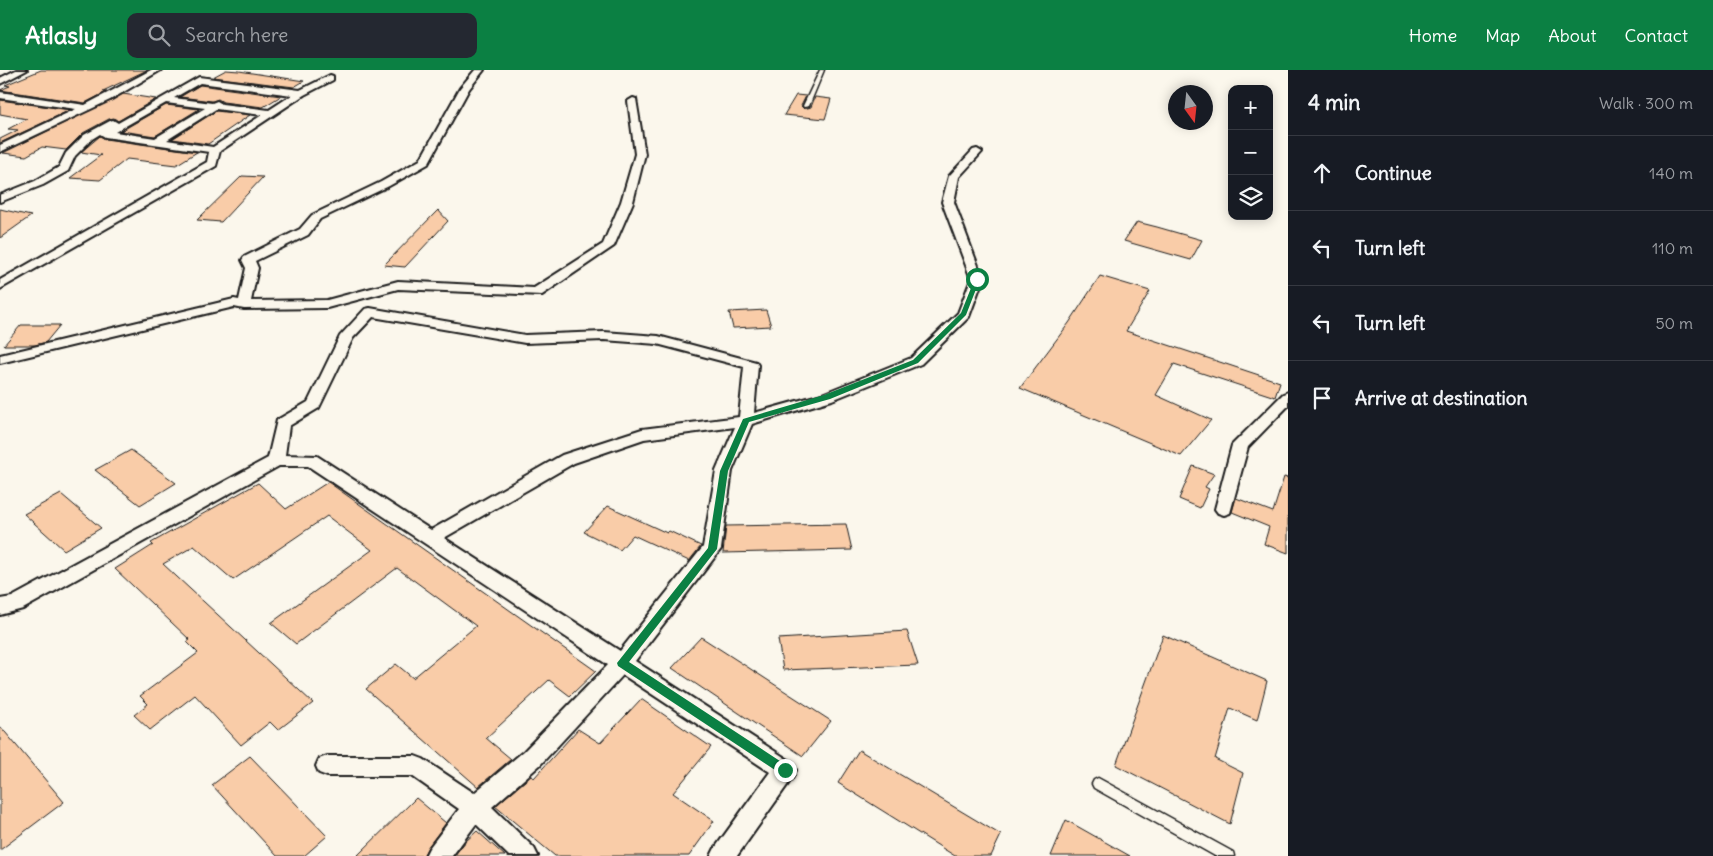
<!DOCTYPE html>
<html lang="en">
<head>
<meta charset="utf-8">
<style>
  :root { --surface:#171b24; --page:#242831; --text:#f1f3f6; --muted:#9ea1a6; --line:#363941; --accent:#0b8043 }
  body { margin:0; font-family:Delius,sans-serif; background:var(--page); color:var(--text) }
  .controls { position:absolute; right:15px; top:15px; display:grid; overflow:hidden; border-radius:10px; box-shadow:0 2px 12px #0003 }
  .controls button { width:45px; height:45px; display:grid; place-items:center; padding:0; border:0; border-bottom:1px solid var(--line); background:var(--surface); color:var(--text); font:25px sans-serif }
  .compass { position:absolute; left:1168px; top:15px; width:45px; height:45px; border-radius:50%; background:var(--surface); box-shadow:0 2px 12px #0003; rotate:165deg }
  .stop { position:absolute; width:15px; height:15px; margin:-11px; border:4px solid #0b8043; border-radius:50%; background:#fff }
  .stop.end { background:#0b8043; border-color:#fff; box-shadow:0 1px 5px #0008 }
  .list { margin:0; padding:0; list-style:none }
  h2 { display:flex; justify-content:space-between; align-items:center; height:65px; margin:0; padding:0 20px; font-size:21px }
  h2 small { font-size:16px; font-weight:400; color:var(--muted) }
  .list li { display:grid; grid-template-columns:32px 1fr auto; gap:15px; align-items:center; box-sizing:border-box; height:75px; padding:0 20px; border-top:1px solid var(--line) }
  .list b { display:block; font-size:19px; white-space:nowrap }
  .list em { font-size:16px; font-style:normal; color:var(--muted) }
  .icon { flex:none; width:28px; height:28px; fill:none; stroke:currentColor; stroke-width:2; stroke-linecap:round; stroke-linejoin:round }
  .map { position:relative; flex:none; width:1288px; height:786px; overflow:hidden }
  header { display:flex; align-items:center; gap:30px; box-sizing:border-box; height:70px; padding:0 25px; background:var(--accent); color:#fff }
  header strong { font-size:24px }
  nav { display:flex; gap:28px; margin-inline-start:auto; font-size:18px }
  .search { width:350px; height:45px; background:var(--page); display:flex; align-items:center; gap:12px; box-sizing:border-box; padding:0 18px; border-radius:10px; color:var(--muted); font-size:19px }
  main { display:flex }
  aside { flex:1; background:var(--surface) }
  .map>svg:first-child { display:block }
  .building { fill:#f9cca8; stroke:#1c1c1c }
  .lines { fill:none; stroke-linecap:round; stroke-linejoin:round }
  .service-casing { stroke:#1c1c1c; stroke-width:3 }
  .minor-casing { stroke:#1c1c1c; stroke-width:4 }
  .service { fill:#fbf7ec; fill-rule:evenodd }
  .minor { fill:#fbf7ec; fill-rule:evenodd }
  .route { fill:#0b8043 }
</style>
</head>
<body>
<header>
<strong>Atlasly</strong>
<div class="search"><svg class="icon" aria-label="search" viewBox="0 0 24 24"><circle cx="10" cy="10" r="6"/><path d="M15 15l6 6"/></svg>Search here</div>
<nav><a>Home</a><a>Map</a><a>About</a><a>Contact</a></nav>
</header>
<main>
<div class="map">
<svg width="1288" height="786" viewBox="0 0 1288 786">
  <rect width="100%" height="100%" fill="#fbf7ec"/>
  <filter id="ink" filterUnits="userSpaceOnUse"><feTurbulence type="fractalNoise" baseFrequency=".02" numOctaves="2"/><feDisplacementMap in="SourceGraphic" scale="10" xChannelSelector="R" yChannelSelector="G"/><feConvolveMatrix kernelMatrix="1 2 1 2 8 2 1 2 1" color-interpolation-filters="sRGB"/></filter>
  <g filter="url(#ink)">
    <path class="building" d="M 41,0 L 147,0 L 103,21 L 106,22 L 85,33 L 0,20 L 10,16 L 5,15 Z
      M 226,0 L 239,1 L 304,11 L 294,17 L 213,7 Z
      M 200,15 L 281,26 L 263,37 L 223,32 L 218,29 L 212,31 L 180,27 Z
      M 123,24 L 156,29 L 118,51 L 114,48 L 109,49 L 83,63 L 66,80 L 42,77 L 26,86 L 3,83 Z
      M 796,25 L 806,26 L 801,36 L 804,39 L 811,37 L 815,27 L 831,29 L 825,49 L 784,45 Z
      M 0,30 L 70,40 L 0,73 L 0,69 L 18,60 L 8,59 L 27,49 L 0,44 Z
      M 166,35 L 199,39 L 155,66 L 121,61 Z
      M 216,41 L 250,45 L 208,74 L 172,69 Z
      M 100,66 L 105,69 L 197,82 L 176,95 L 127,89 L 100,110 L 70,108 L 101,85 L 81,82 Z
      M 242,106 L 263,107 L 221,152 L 197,150 Z
      M 0,139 L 31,146 L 0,168 Z
      M 438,140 L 448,151 L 405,197 L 384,195 Z
      M 1137,152 L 1157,157 L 1202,170 L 1191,190 L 1124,171 Z
      M 1100,206 L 1150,221 L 1126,261 L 1280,312 L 1275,327 L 1174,294 L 1156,325 L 1211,350 L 1181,386 L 1020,318 L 1069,253 Z
      M 766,240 L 771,256 L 733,258 L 729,242 Z
      M 21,255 L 60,255 L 46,272 L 35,275 L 4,275 Z
      M 131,380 L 176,413 L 140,435 L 95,400 Z
      M 1193,396 L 1214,404 L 1205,417 L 1209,419 L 1200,438 L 1179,429 Z
      M 1284,407 L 1288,408 L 1288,483 L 1264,474 L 1269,457 L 1232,442 L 1236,428 L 1273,442 Z
      M 328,412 L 596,601 L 570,626 L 549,610 L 486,668 L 511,689 L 478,717 L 366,619 L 396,594 L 413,608 L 476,556 L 397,498 L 296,574 L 271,553 L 372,480 L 327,446 L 233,510 L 194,476 L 163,494 L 313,633 L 278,660 L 270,652 L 241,675 L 195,625 L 150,660 L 134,645 L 148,634 L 140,626 L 198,583 L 187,572 L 190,570 L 115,499 L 153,475 L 151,473 L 258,413 L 286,439 Z
      M 61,424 L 101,458 L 64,480 L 24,444 Z
      M 608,436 L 667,463 L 669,461 L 701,476 L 689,491 L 633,465 L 620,480 L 584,462 Z
      M 846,454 L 852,480 L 723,483 L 726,456 Z
      M 907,561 L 918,595 L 783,600 L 778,569 Z
      M 1163,565 L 1267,611 L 1257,650 L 1230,638 L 1215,689 L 1243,703 L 1230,754 L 1116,695 Z
      M 701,567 L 831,651 L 803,686 L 672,598 Z
      M 641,629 L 711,677 L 673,723 L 714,751 L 689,786 L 555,786 L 495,736 L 531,706 L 534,708 L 578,659 L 600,673 Z
      M 0,656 L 64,732 L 0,780 Z
      M 859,680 L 1001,765 L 991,786 L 955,786 L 838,713 Z
      M 250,686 L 327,766 L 304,786 L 277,786 L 212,715 Z
      M 416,728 L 446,753 L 428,777 L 423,786 L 357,786 Z
      M 1066,750 L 1130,786 L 1051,786 Z
      M 477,761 L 505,786 L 454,786 L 466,771 Z"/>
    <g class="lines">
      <g class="service-casing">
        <path id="service" d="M 820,0 L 824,0 L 809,36 L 804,37 L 803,36 Z
          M 1098,708 L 1233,782 L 1234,786 L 1215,786 L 1094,718 L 1092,714 L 1094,710 Z"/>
      </g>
      <g class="minor-casing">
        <path id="minor" d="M 16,0 L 27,0 L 0,14 L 0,8 Z
          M 151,0 L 161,0 L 110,30 L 0,82 L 0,75 L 76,39 L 0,28 L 0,22 L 85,35 Z
          M 475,0 L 484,0 L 469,19 L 428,94 L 389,116 L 320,149 L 308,165 L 255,191 L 258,198 L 251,231 L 327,230 L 398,211 L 534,218 L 603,174 L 621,132 L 635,84 L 628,31 L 633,28 L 636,29 L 645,84 L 633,132 L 614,176 L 542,225 L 398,219 L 327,238 L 244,239 L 234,237 L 0,293 L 0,285 L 234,229 L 239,230 L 246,198 L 242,190 L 244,187 L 300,159 L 312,145 L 381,112 L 420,90 L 460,18 Z
          M 330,5 L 333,6 L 333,10 L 304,25 L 220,81 L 216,96 L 0,219 L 0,210 L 207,92 L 209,82 L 105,67 L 100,64 L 92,69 L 75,86 L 68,101 L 43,115 L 0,132 L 0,125 L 35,111 L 59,97 L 66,83 L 84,65 L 110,51 L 113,50 L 118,53 L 199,7 L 300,20 ZM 200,13 L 292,25 L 269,40 L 222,34 L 217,31 L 212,33 L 174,28 ZM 166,33 L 205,38 L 155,68 L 115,62 ZM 216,39 L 262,45 L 213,77 L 167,70 Z
          M 977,79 L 982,82 L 959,107 L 954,132 L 983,209 L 969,247 L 921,294 L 832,330 L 752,354 L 732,401 L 721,479 L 635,591 L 793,693 L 796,700 L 793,707 L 737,786 L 711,786 L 715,778 L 770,702 L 623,605 L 540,695 L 492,737 L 534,778 L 538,786 L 509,786 L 476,754 L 452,786 L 425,786 L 429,778 L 459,739 L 412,706 L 327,706 L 319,703 L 316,696 L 319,689 L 327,686 L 415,686 L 423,689 L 474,723 L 524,681 L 608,595 L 308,396 L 279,396 L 23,539 L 0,545 L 0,529 L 12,527 L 268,388 L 277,350 L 308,332 L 340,266 L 365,239 L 370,238 L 525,265 L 604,262 L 658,266 L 756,292 L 758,295 L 754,343 L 822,324 L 911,288 L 958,243 L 971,209 L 942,132 L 949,106 L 973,80 ZM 373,247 L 525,273 L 604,270 L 657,274 L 744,297 L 739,347 L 642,359 L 562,385 L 431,460 L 317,386 L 285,385 L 289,356 L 319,338 L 353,268 ZM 735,357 L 716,401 L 703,477 L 620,581 L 444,468 L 574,393 L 644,369 Z
          M 1288,322 L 1288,336 L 1248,377 L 1230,443 L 1224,445 L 1218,443 L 1215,439 L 1232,375 L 1283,324 Z"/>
      </g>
      <use href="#service" class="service"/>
      <use href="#minor" class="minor"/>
    </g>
  </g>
  <path class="route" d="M 975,208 L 980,209 L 966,245 L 918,293 L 830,329 L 749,352 L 728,401 L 717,479 L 629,592 L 789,697 L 791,700 L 789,704 L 781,704 L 618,596 L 617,593 L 708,478 L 720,401 L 743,349 L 824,325 L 913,290 L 961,243 Z"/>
</svg>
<div class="controls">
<button>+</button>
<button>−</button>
<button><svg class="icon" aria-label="layers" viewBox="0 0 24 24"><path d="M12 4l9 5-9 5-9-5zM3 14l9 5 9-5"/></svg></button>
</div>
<svg class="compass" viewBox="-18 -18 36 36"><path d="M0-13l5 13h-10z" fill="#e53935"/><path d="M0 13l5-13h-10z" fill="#9ea1a6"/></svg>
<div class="stop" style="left:977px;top:209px"></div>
<div class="stop end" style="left:785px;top:700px"></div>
</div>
<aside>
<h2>4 min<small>Walk · 300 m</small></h2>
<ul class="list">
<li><svg class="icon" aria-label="ahead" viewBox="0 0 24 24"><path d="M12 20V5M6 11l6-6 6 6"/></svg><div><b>Continue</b></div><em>140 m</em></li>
<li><svg class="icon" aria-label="left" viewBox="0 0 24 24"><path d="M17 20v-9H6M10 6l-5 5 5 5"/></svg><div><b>Turn left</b></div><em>110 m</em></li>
<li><svg class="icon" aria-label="left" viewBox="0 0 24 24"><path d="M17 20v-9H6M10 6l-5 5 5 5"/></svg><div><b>Turn left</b></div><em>50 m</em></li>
<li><svg class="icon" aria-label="arrive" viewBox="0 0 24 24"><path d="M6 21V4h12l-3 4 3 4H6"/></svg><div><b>Arrive at destination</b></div></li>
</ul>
</aside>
</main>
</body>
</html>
